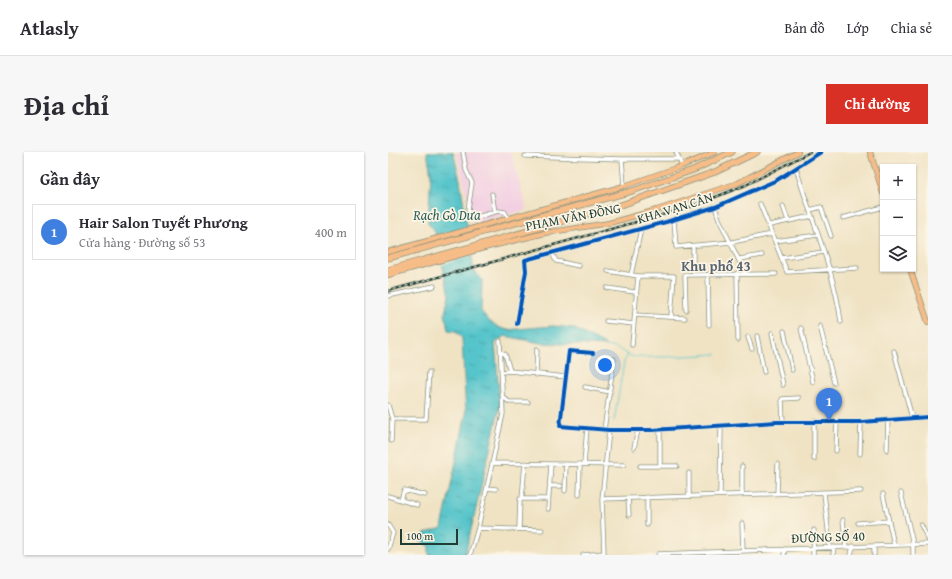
<!DOCTYPE html>
<html lang="vi">
<head>
<meta charset="utf-8">
<style>
  :root { --surface:#fff; --page:#f7f7f7; --text:#2b2b33; --muted:#7c7c81; --line:#e1e1e2; --accent:#d93025 }
  body { margin:0; font-family:"Gentium Book Plus",serif; background:var(--page); color:var(--text) }
  .controls { position:absolute; right:12px; top:12px; display:grid; overflow:hidden; border-radius:0px; box-shadow:0 1px 3px #0004 }
  .controls button { width:36px; height:36px; display:grid; place-items:center; padding:0; border:0; border-bottom:1px solid var(--line); background:var(--surface); color:var(--text); font:20px sans-serif }
  .scale { position:absolute; left:12px; bottom:10px; width:58px; box-sizing:border-box; padding-left:4px; border:2px solid #1f3d34; border-top:0; font-size:11px; line-height:14px; white-space:nowrap; color:#1f3d34; -webkit-text-stroke:3px #fcf5e5; paint-order:stroke }
  .you { position:absolute; left:217px; top:213px; width:14px; height:14px; margin:-10px; border:3px solid #fff; border-radius:50%; background:#1a73e8; box-shadow:0 0 0 6px #1a73e833 }
  .badge { display:grid; place-items:center; width:26px; height:26px; border-radius:50%; background:var(--accent); color:#fff; font-size:13px; font-weight:700 }
  .pin { position:absolute; translate:-50% -33px; filter:drop-shadow(0 1px 2px #0008) }
  .pin::after { content:''; position:absolute; top:21px; width:14px; height:12px; background:inherit; clip-path:polygon(0 0,100% 0,50% 100%) }
  .list { margin:0; padding:0; list-style:none }
  h2 { display:flex; justify-content:space-between; align-items:center; height:52px; margin:0; padding:0 16px; font-size:17px }
  h2 small { font-size:13px; font-weight:400; color:var(--muted) }
  .list li { display:grid; grid-template-columns:26px 1fr auto; gap:12px; align-items:center; box-sizing:border-box; height:56px; margin:0 8px 8px; padding:0 8px; border:1px solid var(--line); border-radius:0px }
  .list b { display:block; font-size:15px; white-space:nowrap }
  .list p { margin:0; font-size:13px; white-space:nowrap; color:var(--muted) }
  .list em { font-size:13px; font-style:normal; color:var(--muted) }
  .icon { flex:none; width:22px; height:22px; fill:none; stroke:currentColor; stroke-width:2; stroke-linecap:round; stroke-linejoin:round }
  .map { position:relative; flex:none; width:540px; height:403px; overflow:hidden; border-radius:0px }
  header { display:flex; align-items:center; gap:24px; box-sizing:border-box; height:56px; padding:0 20px; background:var(--surface); border-bottom:1px solid var(--line) }
  header strong { font-size:19px }
  nav { display:flex; gap:22px; margin-inline-start:auto; font-size:14px }
  .intro { display:flex; align-items:center; justify-content:space-between; box-sizing:border-box; height:96px; padding:0 24px }
  h1 { margin:0; font-size:28px }
  .button { padding:10px 18px; border-radius:0px; background:var(--accent); color:#fff; font-size:14px; font-weight:700 }
  main { display:flex; gap:24px; padding:0 24px }
  aside { flex:1; background:var(--surface); border-radius:0px; box-shadow:0 1px 3px #0004 }
  .map>svg:first-child { display:block }
  .built { fill:#f2cfe2 }
  .water { fill:url(#water-ripples); stroke:#3b8180 }
  .pier { fill:#f0e3c4 }
  .lines { fill:none; stroke-linecap:round; stroke-linejoin:round }
  .stream { stroke:#57c5cb; stroke-width:1 }
  .minor-casing { stroke:#88907c; stroke-width:5 }
  .major-casing { stroke:#88907c; stroke-width:6 }
  .highway-casing { stroke:#88907c; stroke-width:7 }
  .minor { stroke:#fff; stroke-width:3.5 }
  .major { stroke:#f7bd88; stroke-width:4.5 }
  .highway { stroke:#f7bd88; stroke-width:5.5 }
  .rail-casing { stroke:#1f3d34; stroke-width:2.5 }
  .rail { stroke:#fcf5e5; stroke-width:1; stroke-dasharray:3; stroke-linecap:butt }
  .cycleway-casing { stroke:#fcf5e5; stroke-width:6 }
  .cycleway { stroke:#0057b8; stroke-width:4 }
  .labels { text-anchor:middle; dominant-baseline:central; stroke-width:3.5; stroke-linejoin:round; paint-order:stroke }
  .street-label { font-size:13px; fill:#1f3d34; stroke:#fcf5e5 }
  .water-label { font-size:14px; font-style:italic; fill:#2d5f5a; stroke:#fcf5e5 }
  .neighbourhood-label { font-size:14px; font-weight:bold; fill:#596470; stroke:#fcf5e5 }
</style>
</head>
<body>
<header>
<strong>Atlasly</strong>
<nav><a>Bản đồ</a><a>Lớp</a><a>Chia sẻ</a></nav>
</header>
<div class="intro"><h1>Địa chỉ</h1><a class="button">Chỉ đường</a></div>
<main>
<aside>
<h2>Gần đây<small></small></h2>
<ul class="list">
<li><span class="badge" style="background:#3f7fe0">1</span><div><b>Hair Salon Tuyết Phương</b><p>Cửa hàng · Đường số 53</p></div><em>400 m</em></li>
</ul>
</aside>
<div class="map">
<svg width="540" height="403" viewBox="0 0 540 403">
  <defs>
    <pattern id="water-ripples" width="26" height="14" patternUnits="userSpaceOnUse"><rect width="26" height="14" fill="#57c5cb"/><path d="M2 4q2-2 4 0t4 0M15 11q2-2 4 0t4 0" fill="none" stroke="#47a1a6"/></pattern>
  </defs>
  <rect width="100%" height="100%" fill="#fcf5e5"/>
  <filter id="ink" filterUnits="userSpaceOnUse"><feTurbulence type="fractalNoise" baseFrequency=".025" numOctaves="2"/><feDisplacementMap in="SourceGraphic" scale="8" xChannelSelector="R" yChannelSelector="G"/><feConvolveMatrix kernelMatrix="1 2 1 2 8 2 1 2 1" color-interpolation-filters="sRGB"/></filter>
  <filter id="wash" filterUnits="userSpaceOnUse"><feTurbulence type="fractalNoise" baseFrequency=".012" numOctaves="4" result="noise"/><feDisplacementMap in="SourceGraphic" scale="16" xChannelSelector="R" yChannelSelector="G"/><feGaussianBlur stdDeviation="0.9" result="paint"/><feColorMatrix in="noise" values="0 0 0 0 0 0 0 0 0 0 0 0 0 0 0 0 0 1.4 0 .05"/><feComposite in="paint" operator="in"/></filter>
  <g filter="url(#wash)">
    <rect width="100%" height="100%" fill="#f0e3c4"/>
    <path class="built" d="M 68,0 L 123,0 L 139,58 L 86,71 Z"/>
    <path class="water" d="M 39,0 L 65,0 L 72,28 L 86,119 L 94,128 L 93,159 L 101,169 L 110,175 L 118,178 L 165,174 L 185,176 L 219,194 L 153,191 L 117,184 L 107,191 L 112,254 L 77,403 L 41,403 L 41,394 L 32,388 L 36,382 L 54,376 L 78,262 L 74,186 L 68,179 L 60,178 L 57,161 L 61,143 L 47,80 L 40,71 L 43,22 Z"/>
    <path class="pier" d="M 81,75 L 85,103 L 52,113 L 46,85 Z"/>
    <g class="lines">
      <path class="stream" d="M 218,194 C 231,196 229,196 240,203 C 247,208 315,203 328,202
        M 226,269 L 236,210 L 240,203"/>
    </g>
  </g>
  <g filter="url(#ink)">
    <g class="lines">
      <g class="minor-casing">
        <path id="minor" d="M 75,0 L 78,18 L 84,31 L 80,58 L 86,66 L 110,59 L 117,60 L 120,66
          M 288,0 L 294,14
          M 137,4 L 234,7 L 236,34
          M 234,7 L 291,7
          M 408,16 C 423,68 446,116 453,170
          M 104,42 L 107,60
          M 372,52 L 399,120 L 469,116
          M 395,54 L 400,69
          M 327,55 L 331,67 L 357,121
          M 422,58 L 433,55 L 443,84
          M 455,66 L 495,55
          M 286,68 L 288,95 L 344,90 L 384,82
          M 382,73 L 424,64
          M 387,89 L 430,83
          M 305,94 L 305,119
          M 164,101 L 168,109 L 191,114
          M 394,106 L 436,100
          M 352,107 L 374,103
          M 220,119 L 250,124 L 286,124 L 283,165
          M 349,121 L 350,188
          M 243,123 L 253,77
          M 320,123 L 321,173
          M 219,136 L 247,140
          M 0,144 L 46,134
          M 298,158 L 297,123 L 388,122
          M 247,163 L 297,166
          M 218,169 L 246,172
          M 129,172 L 138,119 L 137,108 L 278,70 L 327,55 L 389,28 L 433,0
          M 432,174 L 446,231
          M 413,176 L 425,230
          M 396,179 L 404,218
          M 384,181 L 395,233
          M 369,184 L 376,220
          M 360,185 L 364,197
          M 244,193 L 250,124
          M 506,199 L 524,266
          M 113,200 L 117,202 L 122,219
          M 205,201 L 181,199 L 172,274 L 221,278 L 264,278 L 389,270 L 473,270 L 540,265
          M 114,220 L 122,219 L 178,225
          M 148,223 L 149,197
          M 197,235 L 222,240
          M 115,245 L 121,250 L 140,250
          M 0,253 L 4,267 L 38,267 L 41,220
          M 426,269 L 426,307
          M 395,270 L 394,247 L 411,246
          M 216,278 L 226,207
          M 3,289 L 4,267
          M 246,296 L 250,278
          M 499,298 L 500,267
          M 448,299 L 449,270
          M 472,302 L 473,270
          M 105,311 L 236,313
          M 196,312 L 199,276
          M 252,314 L 289,314
          M 272,314 L 272,278
          M 301,321 L 301,344
          M 162,334 L 173,334
          M 99,336 L 108,337
          M 177,339 L 178,312
          M 436,341 L 442,395
          M 513,341 L 525,392 L 525,403
          M 389,342 L 390,312
          M 495,342 L 506,393
          M 191,343 L 192,312
          M 332,343 L 333,274
          M 354,343 L 354,314
          M 0,344 L 29,353
          M 259,345 L 259,373
          M 240,346 L 241,363
          M 134,347 L 137,311
          M 214,347 L 473,339
          M 13,348 L 16,338 L 37,343
          M 160,357 L 163,312
          M 455,368 L 458,395
          M 354,371 L 355,399
          M 470,371 L 501,369
          M 0,373 L 5,381 L 0,397
          M 533,373 L 540,387
          M 90,376 L 154,378
          M 131,376 L 132,347 L 160,347
          M 270,402 L 540,392
          M 82,403 L 90,376 L 115,262 L 112,189
          M 195,403 L 216,401 L 214,347 L 221,278
          M 396,403 L 397,397
          M 425,403 L 426,378
          M 445,403 L 446,395
          M 463,403 L 465,394
          M 486,403 L 486,394"/>
      </g>
      <g class="major-casing">
        <path id="major" d="M 482,0 L 495,41
          M 0,100 L 236,34 L 294,14 L 327,0
          M 522,117 L 540,170
          M 0,123 L 96,96 L 157,81 L 221,71 L 269,58 L 350,31 L 410,0"/>
      </g>
      <g class="highway-casing">
        <path id="highway" d="M 0,106 L 244,39 L 305,18 L 344,0
          M 0,118 L 230,54 L 327,20 L 369,0"/>
      </g>
      <use href="#minor" class="minor"/>
      <use href="#major" class="major"/>
      <use href="#highway" class="highway"/>
      <g class="rail-casing">
        <path id="rail" d="M 0,139 L 302,55 L 358,33 L 422,0"/>
      </g>
      <use href="#rail" class="rail"/>
      <g class="cycleway-casing">
        <path id="cycleway" d="M 129,172 L 138,119 L 137,108 L 278,70 L 327,55 L 389,28 L 433,0
          M 205,201 L 181,199 L 172,274 L 221,278 L 264,278 L 389,270 L 473,270 L 540,265"/>
      </g>
      <use href="#cycleway" class="cycleway"/>
    </g>
  </g>
  <g class="labels">
    <g class="street-label">
      <text transform="translate(287 56) rotate(-17)">KHA VẠN CÂN</text>
      <text transform="translate(185 65) rotate(-11)">PHẠM VĂN ĐỒNG</text>
      <text transform="translate(440 385) rotate(-2)">ĐƯỜNG SỐ 40</text>
    </g>
    <g class="water-label">
      <text x="59" y="63">Rạch Gò Dưa</text>
    </g>
    <g class="neighbourhood-label">
      <text x="328" y="114">Khu phố 43</text>
    </g>
  </g>
</svg>
<div class="controls">
<button>+</button>
<button>−</button>
<button><svg class="icon" aria-label="layers" viewBox="0 0 24 24"><path d="M12 4l9 5-9 5-9-5zM3 14l9 5 9-5"/></svg></button>
</div>
<div class="scale">100 m</div>
<div class="you"></div>
<div class="pin badge" style="left:441px;top:269px;background:#3f7fe0">1</div>
</div>
</main>
</body>
</html>
